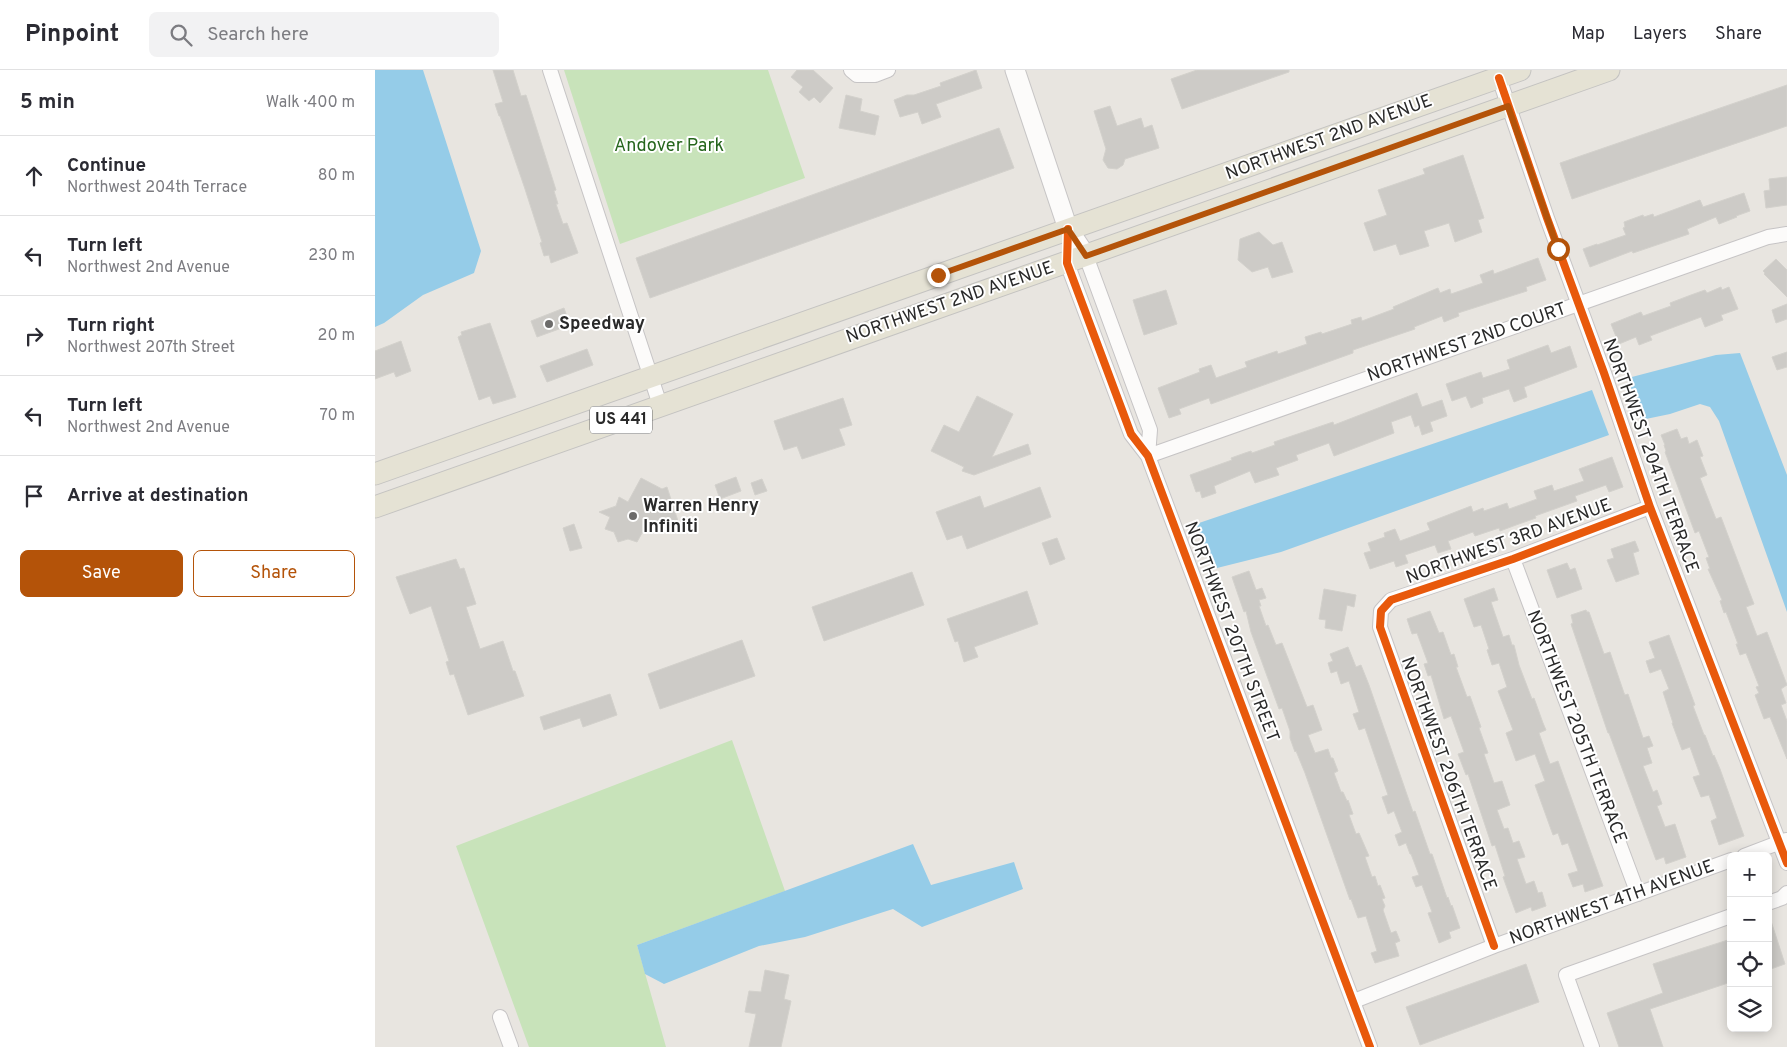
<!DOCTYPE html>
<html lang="en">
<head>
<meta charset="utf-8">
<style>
  :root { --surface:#fff; --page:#f2f2f3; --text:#2b2b33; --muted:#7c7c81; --line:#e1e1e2; --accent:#b45309 }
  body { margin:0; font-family:Overpass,sans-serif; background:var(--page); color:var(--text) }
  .controls { position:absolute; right:15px; bottom:15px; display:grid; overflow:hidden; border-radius:8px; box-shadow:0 2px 12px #0003 }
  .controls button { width:45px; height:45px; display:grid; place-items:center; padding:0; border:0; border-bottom:1px solid var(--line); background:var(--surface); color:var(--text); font:25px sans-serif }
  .stop { position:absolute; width:15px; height:15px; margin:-11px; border:4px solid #b45309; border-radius:50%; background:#fff }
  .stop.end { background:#b45309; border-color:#fff; box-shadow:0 1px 5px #0008 }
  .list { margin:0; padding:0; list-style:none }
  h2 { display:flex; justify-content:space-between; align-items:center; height:65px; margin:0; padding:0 20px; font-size:21px }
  h2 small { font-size:16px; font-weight:400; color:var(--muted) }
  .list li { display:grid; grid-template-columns:32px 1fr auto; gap:15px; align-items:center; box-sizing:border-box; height:80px; padding:0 20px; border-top:1px solid var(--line) }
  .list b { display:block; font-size:19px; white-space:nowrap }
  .list p { margin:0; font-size:16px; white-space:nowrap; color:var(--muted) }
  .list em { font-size:16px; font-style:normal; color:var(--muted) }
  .actions { display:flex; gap:10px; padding:15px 20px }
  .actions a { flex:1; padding:11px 0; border:1px solid var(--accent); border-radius:8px; text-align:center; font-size:18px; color:var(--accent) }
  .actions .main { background:var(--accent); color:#fff }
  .icon { flex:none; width:28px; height:28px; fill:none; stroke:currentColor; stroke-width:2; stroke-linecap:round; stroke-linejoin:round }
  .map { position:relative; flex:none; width:1412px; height:977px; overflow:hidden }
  header { display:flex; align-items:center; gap:30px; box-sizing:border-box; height:70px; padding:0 25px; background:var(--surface); border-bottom:1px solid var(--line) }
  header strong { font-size:24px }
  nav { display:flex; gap:28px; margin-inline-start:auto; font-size:18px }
  .search { width:350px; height:45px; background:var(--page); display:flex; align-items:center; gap:12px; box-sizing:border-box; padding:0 18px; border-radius:8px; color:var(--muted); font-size:19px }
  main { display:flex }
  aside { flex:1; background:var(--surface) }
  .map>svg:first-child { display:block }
  .green { fill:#c8e3ba }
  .water { fill:#95cce8 }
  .building { fill:#cdcbc7; stroke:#d3d1cc }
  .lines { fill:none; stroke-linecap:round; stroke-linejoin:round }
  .street-casing { stroke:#c6c4c5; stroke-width:16 }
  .secondary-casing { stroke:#c6c4c5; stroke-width:21 }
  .primary-casing { stroke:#c4c3c1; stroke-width:23 }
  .street { stroke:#fcfbfa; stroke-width:14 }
  .secondary { stroke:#fcfbfa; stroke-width:19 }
  .primary { stroke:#e5e2d4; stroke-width:21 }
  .cycleway-casing { stroke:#fff; stroke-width:11 }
  .cycleway { stroke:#e8590c; stroke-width:8 }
  .route { stroke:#b45309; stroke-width:6 }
  .poi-dot { fill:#6c6b6a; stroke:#fff; stroke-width:2 }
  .labels { text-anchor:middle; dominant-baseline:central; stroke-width:4; stroke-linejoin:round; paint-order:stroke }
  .shield { fill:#fff; stroke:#6a6a6a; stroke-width:1 }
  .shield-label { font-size:16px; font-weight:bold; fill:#2a2a2a }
  .street-label { font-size:18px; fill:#2a2a2a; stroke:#fff }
  .park-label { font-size:18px; fill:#25651c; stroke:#fff }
  .poi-label { font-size:18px; font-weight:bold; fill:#2a2a2a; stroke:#fff; text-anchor:start }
</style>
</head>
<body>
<header>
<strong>Pinpoint</strong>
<div class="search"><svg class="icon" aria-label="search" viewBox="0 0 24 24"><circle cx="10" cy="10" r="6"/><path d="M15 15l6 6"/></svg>Search here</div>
<nav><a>Map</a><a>Layers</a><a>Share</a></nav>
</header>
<main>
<aside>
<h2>5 min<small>Walk · 400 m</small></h2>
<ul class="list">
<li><svg class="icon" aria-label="ahead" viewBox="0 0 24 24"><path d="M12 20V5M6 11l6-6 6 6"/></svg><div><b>Continue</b><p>Northwest 204th Terrace</p></div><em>80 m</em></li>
<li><svg class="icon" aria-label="left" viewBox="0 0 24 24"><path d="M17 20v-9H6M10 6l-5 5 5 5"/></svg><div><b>Turn left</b><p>Northwest 2nd Avenue</p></div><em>230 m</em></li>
<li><svg class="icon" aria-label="right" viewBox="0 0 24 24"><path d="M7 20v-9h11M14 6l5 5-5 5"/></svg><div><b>Turn right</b><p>Northwest 207th Street</p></div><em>20 m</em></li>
<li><svg class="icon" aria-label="left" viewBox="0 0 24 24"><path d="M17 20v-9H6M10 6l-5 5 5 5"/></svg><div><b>Turn left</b><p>Northwest 2nd Avenue</p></div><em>70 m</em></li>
<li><svg class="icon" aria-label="arrive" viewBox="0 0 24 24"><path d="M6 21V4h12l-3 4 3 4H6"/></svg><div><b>Arrive at destination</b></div></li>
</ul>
<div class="actions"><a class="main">Save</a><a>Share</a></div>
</aside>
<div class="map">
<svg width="1412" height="977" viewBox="0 0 1412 977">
  <rect width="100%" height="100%" fill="#e8e5e0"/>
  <path class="green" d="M 189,0 L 393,0 L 430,108 L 245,174 Z
    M 357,670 L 410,821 L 262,875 L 291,977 L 154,977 L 81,776 Z"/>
  <path class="water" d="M 0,0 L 48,0 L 106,181 L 99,203 L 48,225 L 9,253 L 0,257 Z
    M 1365,283 L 1412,405 L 1412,542 L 1344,351 L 1335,337 L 1325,334 L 1295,344 L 1266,350 L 1253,308 L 1341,285 Z
    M 1217,320 L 1234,365 L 906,482 L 838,499 L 821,454 Z
    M 538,774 L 556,815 L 639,792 L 648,819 L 547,857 L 518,839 L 430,867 L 384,876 L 289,914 L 270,904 L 262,875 Z"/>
  <path class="building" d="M 118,0 L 138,0 L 146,26 L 151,25 L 181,120 L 179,121 L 183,134 L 181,134 L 188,154 L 192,153 L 203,183 L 176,193 L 174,185 L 169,186 L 165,173 L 167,172 L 150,119 L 125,46 L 124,46 L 120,34 L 128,32 Z
    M 422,0 L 438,0 L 458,18 L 445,33 L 439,27 L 434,31 L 424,22 L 428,17 L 416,7 Z
    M 601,0 L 607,18 L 561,34 L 566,47 L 547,54 L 543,42 L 525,47 L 519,30 L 532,25 L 539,25 L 566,16 L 565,13 Z
    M 822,0 L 914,0 L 914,2 L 807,39 L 796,9 Z
    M 1412,15 L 1412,56 L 1197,129 L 1185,93 Z
    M 471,25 L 487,29 L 485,41 L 504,46 L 500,65 L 464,58 Z
    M 735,36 L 742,56 L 766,48 L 769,58 L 777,55 L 784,78 L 750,89 L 748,95 L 742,99 L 733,98 L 728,90 L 731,79 L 719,41 Z
    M 624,58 L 639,98 L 275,228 L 261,188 Z
    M 1088,85 L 1109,148 L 1103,150 L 1107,162 L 1080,172 L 1074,153 L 1049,161 L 1054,176 L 1025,185 L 1021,174 L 999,181 L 989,153 L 1012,145 L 1003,120 L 1050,104 L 1048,99 Z
    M 1412,107 L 1412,135 L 1391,138 L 1389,121 L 1395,120 L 1394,109 Z
    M 1369,123 L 1375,141 L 1361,146 L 1362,147 L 1344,154 L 1341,147 L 1312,159 L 1314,164 L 1258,183 L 1257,181 L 1215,197 L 1208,179 L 1222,174 L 1222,175 L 1251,165 L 1248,158 L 1250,157 L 1249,152 L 1268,145 L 1269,147 L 1278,144 L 1279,147 L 1325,130 L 1328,137 Z
    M 884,162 L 898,175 L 907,172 L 918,202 L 897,208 L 893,197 L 877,202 L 863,190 L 865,169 Z
    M 1163,188 L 1171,210 L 1151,217 L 1152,221 L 1083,243 L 1084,246 L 1069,252 L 1067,246 L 1039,257 L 1040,259 L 978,280 L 978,283 L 836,334 L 834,328 L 804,339 L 806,344 L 794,348 L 783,318 L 825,302 L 824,299 L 836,295 L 841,308 L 872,297 L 870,292 L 902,281 L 903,284 L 932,274 L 930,267 L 946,262 L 947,264 L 977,254 L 976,250 L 986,247 L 987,251 L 1019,239 L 1018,237 L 1063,218 L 1065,223 L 1075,219 L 1076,224 L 1108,213 L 1105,205 L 1118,200 L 1119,204 Z
    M 1401,189 L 1412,200 L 1412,227 L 1389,204 L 1390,203 L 1388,201 Z
    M 1346,217 L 1347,220 L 1354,217 L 1363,239 L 1346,245 L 1348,250 L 1330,257 L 1326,247 L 1275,266 L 1277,270 L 1264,275 L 1261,267 L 1244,274 L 1236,254 L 1266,242 L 1268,246 L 1296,236 L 1295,233 L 1316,225 L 1330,220 L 1332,223 Z
    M 791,220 L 802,254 L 769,265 L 758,230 Z
    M 1412,234 L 1412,249 L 1401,253 L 1397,240 Z
    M 189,238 L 195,255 L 162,267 L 156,251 Z
    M 115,253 L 141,327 L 118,334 L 115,326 L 104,330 L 83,267 L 87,265 L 86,262 Z
    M 26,271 L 36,301 L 21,307 L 19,302 L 0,309 L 0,281 Z
    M 1173,275 L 1176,283 L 1195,276 L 1202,297 L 1149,317 L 1152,327 L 1139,332 L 1134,319 L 1107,328 L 1108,333 L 1096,338 L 1091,326 L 1077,331 L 1071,314 L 1106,302 L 1108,308 L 1135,299 L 1132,290 Z
    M 212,279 L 218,295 L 172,312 L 165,296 Z
    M 1412,282 L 1412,297 L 1402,300 L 1397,287 Z
    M 1042,323 L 1047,337 L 1067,330 L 1072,346 L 1055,352 L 1058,361 L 1047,365 L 1044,355 L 1040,357 L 1036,345 L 1016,352 L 1019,363 L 959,386 L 954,373 L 921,385 L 923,390 L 901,398 L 904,405 L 880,413 L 875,401 L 839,416 L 841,423 L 827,428 L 825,421 L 821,422 L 815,405 L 857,390 L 856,388 L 870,383 L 876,381 L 877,383 L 900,375 L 899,372 L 958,352 L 959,355 Z
    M 602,326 L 638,344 L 617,387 L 653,374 L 656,384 L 599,405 L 587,401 L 589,397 L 556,381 L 569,355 L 584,362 Z
    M 468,328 L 477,355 L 464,359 L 470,375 L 427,389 L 422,376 L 409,380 L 399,351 Z
    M 1302,359 L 1306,369 L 1312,367 L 1314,374 L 1322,370 L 1328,386 L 1325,387 L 1332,405 L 1325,408 L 1341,449 L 1346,447 L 1379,534 L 1371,537 L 1382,566 L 1392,562 L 1412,615 L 1406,619 L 1411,633 L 1406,635 L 1412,651 L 1412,689 L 1395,647 L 1389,649 L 1380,625 L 1384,623 L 1381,617 L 1384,616 L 1371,583 L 1365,585 L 1361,574 L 1363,574 L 1351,542 L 1349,543 L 1345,531 L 1347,530 L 1333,499 L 1335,499 L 1331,488 L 1334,487 L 1324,461 L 1320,463 L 1290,382 L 1291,381 L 1289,375 L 1290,375 L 1286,365 Z
    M 1237,387 L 1248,417 L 1234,422 L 1231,415 L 1200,426 L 1202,431 L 1160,446 L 1161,448 L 1141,455 L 1125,461 L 1124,458 L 1100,466 L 1098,462 L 1073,471 L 1076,479 L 1063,483 L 1060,475 L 1030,485 L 1033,493 L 1021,497 L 1019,491 L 995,499 L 989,483 L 996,481 L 993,473 L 1010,467 L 1009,463 L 1020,459 L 1025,471 L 1055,460 L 1052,453 L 1096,436 L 1098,442 L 1108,438 L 1109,441 L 1132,433 L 1134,439 L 1162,429 L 1159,421 L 1177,415 L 1179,421 L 1209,411 L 1204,399 Z
    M 361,407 L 366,421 L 345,429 L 340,415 Z
    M 266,408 L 287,419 L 292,417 L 303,451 L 267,463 L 262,472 L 253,469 L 243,472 L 239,462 L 230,459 L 235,447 L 224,442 L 241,436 L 244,427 L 253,432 Z
    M 387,409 L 392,421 L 380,425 L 376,413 Z
    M 665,417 L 676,447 L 592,479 L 587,465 L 572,470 L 561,442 L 605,426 L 609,438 Z
    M 199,454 L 207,478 L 195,481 L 188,458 Z
    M 682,468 L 690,489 L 675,495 L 667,473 Z
    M 1260,471 L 1264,481 L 1258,483 L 1264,504 L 1241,512 L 1232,490 L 1239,488 L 1236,479 Z
    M 81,489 L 85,499 L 89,498 L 101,534 L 91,537 L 105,579 L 128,571 L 138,601 L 140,601 L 149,626 L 93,645 L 79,604 L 75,605 L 71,592 L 74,591 L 56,536 L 35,544 L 21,507 Z
    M 1192,493 L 1195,500 L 1200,498 L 1207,519 L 1182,528 L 1172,500 Z
    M 874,501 L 881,520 L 887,518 L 891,528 L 884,530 L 886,536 L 884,536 L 891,556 L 893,555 L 901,575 L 907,573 L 932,637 L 938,635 L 947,660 L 933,665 L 940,683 L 953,679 L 956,688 L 958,688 L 963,701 L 959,703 L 966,722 L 968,722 L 972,731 L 973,730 L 978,744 L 974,745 L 981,764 L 984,763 L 994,786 L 990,787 L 997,807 L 1000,806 L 1003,816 L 1005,815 L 1010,828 L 1007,829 L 1010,836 L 1008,840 L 1016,863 L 1021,861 L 1025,871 L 1020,873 L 1024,886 L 1000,893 L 996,883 L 1002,881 L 991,846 L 983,848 L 976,829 L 975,830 L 930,703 L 921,681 L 920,682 L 915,668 L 915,661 L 907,638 L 904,639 L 876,562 L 871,541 L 869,542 L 857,507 Z
    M 537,502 L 549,535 L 449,571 L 437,537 Z
    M 1119,518 L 1123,530 L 1116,532 L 1128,567 L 1134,565 L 1137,575 L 1139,575 L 1144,595 L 1157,629 L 1159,628 L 1168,653 L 1171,660 L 1164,663 L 1175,694 L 1183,691 L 1228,816 L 1210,822 L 1208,814 L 1198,817 L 1193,804 L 1203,801 L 1193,773 L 1187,775 L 1183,763 L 1178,765 L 1160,715 L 1170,711 L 1160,684 L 1141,691 L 1131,663 L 1138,660 L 1123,621 L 1132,617 L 1124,593 L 1117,595 L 1112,580 L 1114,579 L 1106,555 L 1099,557 L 1089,529 Z
    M 949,519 L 981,525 L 979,537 L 972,535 L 967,561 L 950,558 L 951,550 L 944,549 Z
    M 652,521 L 663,554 L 599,577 L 603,587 L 589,592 L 583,571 L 580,572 L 572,549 Z
    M 1211,540 L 1212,542 L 1214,542 L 1229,584 L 1235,582 L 1249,623 L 1250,625 L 1253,624 L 1268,668 L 1274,666 L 1278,676 L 1272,678 L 1277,693 L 1268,696 L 1278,722 L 1282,720 L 1287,734 L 1282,736 L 1290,757 L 1300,754 L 1311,787 L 1291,794 L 1289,787 L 1281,790 L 1234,663 L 1233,663 L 1196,554 L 1198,553 L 1196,545 Z
    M 1055,541 L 1064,563 L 1068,562 L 1076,585 L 1079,584 L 1083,597 L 1081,597 L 1092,627 L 1095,626 L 1106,657 L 1104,658 L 1113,683 L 1109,684 L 1119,713 L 1127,711 L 1135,735 L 1122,740 L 1129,759 L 1133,758 L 1138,773 L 1144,771 L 1150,787 L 1142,789 L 1151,814 L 1159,811 L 1163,823 L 1167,822 L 1171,836 L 1157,841 L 1156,837 L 1141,843 L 1128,807 L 1130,806 L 1120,775 L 1117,776 L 1093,704 L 1091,705 L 1083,684 L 1089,682 L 1076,646 L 1069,649 L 1056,605 L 1053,606 L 1049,594 L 1053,593 L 1042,563 L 1037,564 L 1032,549 Z
    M 1294,565 L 1320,635 L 1318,636 L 1329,665 L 1330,665 L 1338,686 L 1339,685 L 1345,699 L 1369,766 L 1344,775 L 1336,751 L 1342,748 L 1334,725 L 1326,727 L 1318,707 L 1325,705 L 1315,677 L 1307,680 L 1297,653 L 1298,653 L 1288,622 L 1294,619 L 1286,599 L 1275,603 L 1271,591 L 1280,588 L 1274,572 Z
    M 367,570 L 380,606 L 285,639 L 273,604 Z
    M 973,577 L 981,597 L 986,595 L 994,615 L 1038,742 L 1040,741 L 1055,784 L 1057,784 L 1072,828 L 1073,827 L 1076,836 L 1077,835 L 1085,858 L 1074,862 L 1076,868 L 1064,873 L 1053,843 L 1057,842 L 1047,815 L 1041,817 L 1037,807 L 1044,805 L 1036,784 L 1035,784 L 1031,773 L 1024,776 L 1020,765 L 1027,762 L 1019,741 L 1013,744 L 1010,735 L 1007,727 L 1013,725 L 990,658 L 984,660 L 978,644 L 984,642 L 974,611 L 966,614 L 962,601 L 956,603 L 953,593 L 958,591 L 955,584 Z
    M 235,624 L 242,645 L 208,657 L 205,648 L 169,660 L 165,647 Z
    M 1393,848 L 1395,848 L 1410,894 L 1393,900 Z
    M 1356,869 L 1356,912 L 1275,939 L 1288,977 L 1244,977 L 1232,943 L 1288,923 L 1278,894 Z
    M 1151,894 L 1164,932 L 1045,975 L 1031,937 Z
    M 390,900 L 414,905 L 409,929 L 416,931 L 406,977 L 374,977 L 381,944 L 370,942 L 374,921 L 386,922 Z"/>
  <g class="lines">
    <g class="street-casing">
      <path id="street" d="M 175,0 L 285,335
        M 476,0 L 482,5 L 500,5 L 513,0
        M 1124,8 L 1172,148 L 1229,303 L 1275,437 L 1412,793
        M 711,186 L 775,360 L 773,386
        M 692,193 L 756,364 L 773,386 L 995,977
        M 773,386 L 1393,167 L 1412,164
        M 1138,489 L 1263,824
        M 1369,786 L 1411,770
        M 1393,833 L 1407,828 L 1412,823
        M 1119,876 L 1005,557 L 1006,541 L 1016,530 L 1138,489 L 1275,437
        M 979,931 L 1119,876 L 1356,790
        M 125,947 L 136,977
        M 1217,977 L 1191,905 L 1356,846"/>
    </g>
    <g class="secondary-casing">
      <path id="secondary" d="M 640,0 L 693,159 L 711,186"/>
    </g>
    <g class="primary-casing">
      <path id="primary" d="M 0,404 L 1145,0
        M 0,437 L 1234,0"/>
    </g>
    <use href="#street" class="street"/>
    <use href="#secondary" class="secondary"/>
    <use href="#primary" class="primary"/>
    <g class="cycleway-casing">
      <path id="cycleway" d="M 1124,8 L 1172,148 L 1229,303 L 1275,437 L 1412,793
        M 693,159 L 692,193 L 756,364 L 773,386 L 995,977
        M 1119,876 L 1005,557 L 1006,541 L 1016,530 L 1138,489 L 1275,437"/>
    </g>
    <use href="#cycleway" class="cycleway"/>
  </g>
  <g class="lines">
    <path class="route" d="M 563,205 L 693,159 L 711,186 L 1133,36 L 1183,179"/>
  </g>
  <g class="poi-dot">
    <circle cx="174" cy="254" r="5"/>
    <circle cx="258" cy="446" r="5"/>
  </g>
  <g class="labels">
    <rect class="shield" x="215" y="336.5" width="62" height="27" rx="4"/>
    <g class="shield-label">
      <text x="246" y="350">US 441</text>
    </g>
    <g class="street-label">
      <text transform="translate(954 68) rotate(-20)">NORTHWEST 2ND AVENUE</text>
      <text transform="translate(575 233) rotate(-19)">NORTHWEST 2ND AVENUE</text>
      <text transform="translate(1092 273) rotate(-19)">NORTHWEST 2ND COURT</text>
      <text transform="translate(1275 386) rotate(70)">NORTHWEST 204TH TERRACE</text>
      <text transform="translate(1134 472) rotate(-20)">NORTHWEST 3RD AVENUE</text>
      <text transform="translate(856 562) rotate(69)">NORTHWEST 207TH STREET</text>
      <text transform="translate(1201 657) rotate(69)">NORTHWEST 205TH TERRACE</text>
      <text transform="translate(1073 704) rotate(70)">NORTHWEST 206TH TERRACE</text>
      <text transform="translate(1237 833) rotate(-20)">NORTHWEST 4TH AVENUE</text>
    </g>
    <g class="park-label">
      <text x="294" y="76">Andover Park</text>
    </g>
    <g class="poi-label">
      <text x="184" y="254">Speedway</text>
      <text x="268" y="436">Warren Henry<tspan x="268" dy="21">Infiniti</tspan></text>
    </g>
  </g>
</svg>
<div class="controls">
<button>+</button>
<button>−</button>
<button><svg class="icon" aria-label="locate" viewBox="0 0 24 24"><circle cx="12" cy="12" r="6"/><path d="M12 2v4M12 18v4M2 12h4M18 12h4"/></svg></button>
<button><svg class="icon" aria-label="layers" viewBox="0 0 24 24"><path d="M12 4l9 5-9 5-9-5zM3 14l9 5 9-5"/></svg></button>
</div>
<div class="stop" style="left:1183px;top:179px"></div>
<div class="stop end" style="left:563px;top:205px"></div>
</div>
</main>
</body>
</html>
